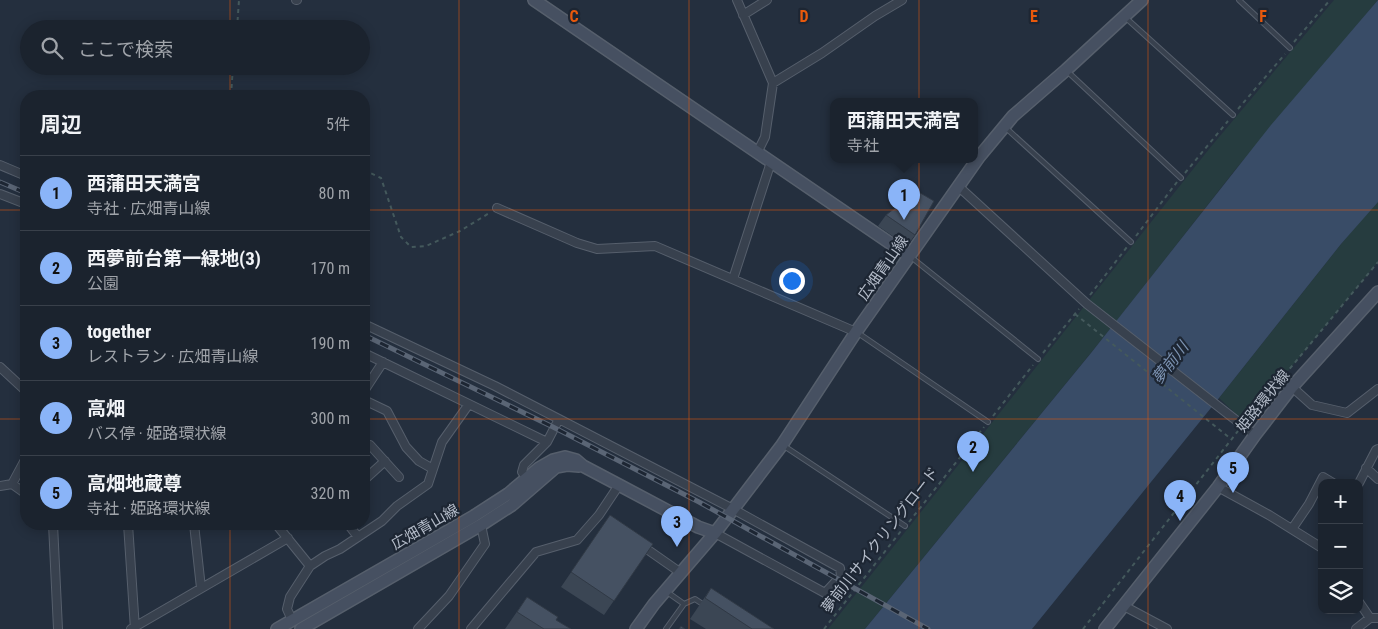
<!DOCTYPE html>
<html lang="ja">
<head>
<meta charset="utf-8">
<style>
  :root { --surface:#1b232e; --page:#242b36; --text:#f1f3f6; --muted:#a0a4aa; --line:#39404a; --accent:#8ab4f8 }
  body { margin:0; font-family:"Roboto Condensed","Noto Sans JP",sans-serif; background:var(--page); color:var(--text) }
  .controls { position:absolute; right:15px; bottom:15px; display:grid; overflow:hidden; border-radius:10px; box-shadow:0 2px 12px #0003 }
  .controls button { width:45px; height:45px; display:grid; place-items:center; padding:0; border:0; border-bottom:1px solid var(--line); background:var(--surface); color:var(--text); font:25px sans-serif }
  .you { position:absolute; left:791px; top:280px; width:18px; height:18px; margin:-12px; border:4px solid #fff; border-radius:50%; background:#1a73e8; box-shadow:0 0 0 8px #1a73e833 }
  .badge { display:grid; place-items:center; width:32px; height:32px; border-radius:50%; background:var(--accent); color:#111; font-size:16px; font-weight:700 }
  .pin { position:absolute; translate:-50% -41px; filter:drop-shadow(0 1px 2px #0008) }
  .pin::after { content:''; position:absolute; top:26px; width:18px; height:15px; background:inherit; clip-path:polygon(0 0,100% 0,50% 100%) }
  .popup { position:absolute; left:830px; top:98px; width:148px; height:65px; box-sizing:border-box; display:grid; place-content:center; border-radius:10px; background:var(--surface); filter:drop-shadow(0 1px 4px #0005); font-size:16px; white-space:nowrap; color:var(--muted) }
  .popup b { font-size:19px; color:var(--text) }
  .popup::after { content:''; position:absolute; left:50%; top:100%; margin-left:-10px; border:10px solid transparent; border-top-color:var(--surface) }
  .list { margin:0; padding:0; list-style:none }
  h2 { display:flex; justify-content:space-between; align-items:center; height:65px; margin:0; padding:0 20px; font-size:21px }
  h2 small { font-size:16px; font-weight:400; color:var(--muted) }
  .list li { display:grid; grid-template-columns:32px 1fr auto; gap:15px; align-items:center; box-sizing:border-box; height:75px; padding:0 20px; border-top:1px solid var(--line) }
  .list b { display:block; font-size:19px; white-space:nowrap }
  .list p { margin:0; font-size:16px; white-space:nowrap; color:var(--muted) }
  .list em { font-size:16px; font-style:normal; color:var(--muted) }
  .icon { flex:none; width:28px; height:28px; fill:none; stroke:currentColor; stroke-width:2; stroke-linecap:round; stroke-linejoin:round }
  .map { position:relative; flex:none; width:1378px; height:629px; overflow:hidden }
  .search { position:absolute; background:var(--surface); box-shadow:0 2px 12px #0003; left:20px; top:20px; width:350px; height:55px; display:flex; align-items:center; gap:12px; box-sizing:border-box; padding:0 18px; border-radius:28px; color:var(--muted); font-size:19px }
  .panel { position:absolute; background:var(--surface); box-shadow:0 2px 12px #0003; left:20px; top:90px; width:350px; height:440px; border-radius:20px }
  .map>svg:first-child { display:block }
  .green { fill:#263c3f }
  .water { fill:#394c67 }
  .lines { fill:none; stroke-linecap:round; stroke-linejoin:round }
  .lane-casing { stroke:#565f6c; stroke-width:6 }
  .street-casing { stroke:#565f6c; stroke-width:10 }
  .secondary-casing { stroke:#565f6c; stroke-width:14 }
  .path { stroke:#44595c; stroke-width:2; stroke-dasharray:4 4; stroke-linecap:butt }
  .lane { stroke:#38414e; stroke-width:4 }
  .street { stroke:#38414e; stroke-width:8 }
  .secondary { stroke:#465061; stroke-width:11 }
  .rail-casing { stroke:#5a6575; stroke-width:5 }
  .rail { stroke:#1d2633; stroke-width:3; stroke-dasharray:9; stroke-linecap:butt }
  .wall { fill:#3b4654 }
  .building { fill:#455162; stroke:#303945 }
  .grid { fill:none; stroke:#e8590c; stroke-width:1; stroke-opacity:0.55 }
  .labels { text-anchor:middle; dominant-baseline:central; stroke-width:4.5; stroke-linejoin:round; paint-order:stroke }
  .street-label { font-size:15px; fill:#b4bcc9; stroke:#1d2633 }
  .water-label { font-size:16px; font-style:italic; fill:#7c92b1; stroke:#1d2633 }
  .grid-label { font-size:16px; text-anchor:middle; font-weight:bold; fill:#e8590c; stroke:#1d2633; stroke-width:4.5; stroke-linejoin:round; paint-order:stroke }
</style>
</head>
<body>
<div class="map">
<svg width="1378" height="629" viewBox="0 0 1378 629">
  <rect width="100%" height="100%" fill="#242f3e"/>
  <path class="green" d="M 1334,0 L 1378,0 L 1235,170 L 1112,327 L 865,629 L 828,629 L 1209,149 Z
    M 1378,200 L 1378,262 L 1245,423 L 1219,398 L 1341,244 Z"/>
  <path class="water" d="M 1378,0 L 1378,202 L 1341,244 L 1219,398 L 1032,629 L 865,629 L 1091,353 L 1271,125 Z"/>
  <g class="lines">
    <g class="lane-casing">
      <path id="lane" d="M 1239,0 L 1290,48
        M 1126,18 L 1233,115
        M 1068,72 L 1181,178
        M 1006,128 L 1131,242
        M 911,257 L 1038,359
        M 858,333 L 988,422
        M 784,446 L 905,526
        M 667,592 L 684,604
        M 666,629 L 684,604 L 695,599 L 704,605"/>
    </g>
    <g class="street-casing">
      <path id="street" d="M 296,0 L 297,0
        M 737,0 L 773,83 L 765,137 L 757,153
        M 743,15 L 767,0
        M 773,83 L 822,53 L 875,16 L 902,0
        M 0,165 L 26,176
        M 958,186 L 1087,304 L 1255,435
        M 0,194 L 26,204
        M 497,208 L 577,243 L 597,249 L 655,246 L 856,332
        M 733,279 L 771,162
        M 364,324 L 495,386 L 733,509 L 840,568 L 841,576 L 825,593 L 715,533
        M 364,353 L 547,442
        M 0,367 L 26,391
        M 1292,387 L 1312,405 L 1347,413 L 1378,389
        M 364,391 L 383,362
        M 364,400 L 387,411 L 406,447 L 419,461 L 433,469
        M 370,445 L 399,477
        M 1366,468 L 1378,479
        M 527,478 L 522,472 L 524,465 L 547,442 L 559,419
        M 364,480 L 385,461
        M 1359,483 L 1376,450 L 1378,449
        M 12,484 L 26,458
        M 0,486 L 12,484 L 26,494
        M 1218,487 L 1269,515 L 1322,548
        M 53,524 L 58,629
        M 128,524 L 135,629
        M 194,524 L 201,588
        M 276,524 L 310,566
        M 348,524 L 358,537
        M 1292,529 L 1309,504 L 1323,477 L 1333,483
        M 641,545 L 681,573
        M 1359,602 L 1370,618 L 1378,618
        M 1124,606 L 1167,629
        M 292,620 L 287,609 L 290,597 L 310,566 L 325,556 L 340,549 L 382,521 L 397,506 L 428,484 L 442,442 L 469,404
        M 131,629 L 288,538
        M 418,629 L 449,596 L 485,544 L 481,525
        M 471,629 L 536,552 L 577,540 L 599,515 L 619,485
        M 1356,629 L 1370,618"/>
    </g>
    <g class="secondary-casing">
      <path id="secondary" d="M 534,0 L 909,256
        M 277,629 L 474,516 L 508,494 L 539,468 L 553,460 L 565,457 L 576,460 L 583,466 L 619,485 L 698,527 L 715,533
        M 301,629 L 481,525 L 512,505 L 556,467 L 567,465 L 579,466
        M 636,629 L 654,604 L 715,533 L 782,445 L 856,332 L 979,157 L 1013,116 L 1066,70 L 1142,0
        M 1105,629 L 1218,487 L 1255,435 L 1292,387 L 1378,292"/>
    </g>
    <path class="path" d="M 237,29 L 239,0
      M 1294,42 L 1330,0
      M 231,96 L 233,66
      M 1238,109 L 1285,54
      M 364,170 L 381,178 L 401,237 L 411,247 L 426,246 L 460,231 L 491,212
      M 1185,173 L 1228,121
      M 1136,236 L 1177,182
      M 1090,295 L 1127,247
      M 1075,314 L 1231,439
      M 1043,353 L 1079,309
      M 993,416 L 1033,365
      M 1249,418 L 1378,262
      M 909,522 L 984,427
      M 824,629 L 901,531
      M 1083,629 L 1238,431"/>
    <use href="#lane" class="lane"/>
    <use href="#street" class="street"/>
    <use href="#secondary" class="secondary"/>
    <g class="rail-casing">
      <path id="rail" d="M 0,182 L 26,193
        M 364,335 L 553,427 L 699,502 L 928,629"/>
    </g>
    <use href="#rail" class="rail"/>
  </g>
  <path class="wall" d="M 886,215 L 915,235 L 907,246 L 878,226 Z
    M 610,515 L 653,544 L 604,615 L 561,587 Z
    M 711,588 L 774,629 L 706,629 L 690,619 Z
    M 527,597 L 556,620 L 571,629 L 505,629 Z"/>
  <path class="building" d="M 917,191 L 934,201 L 915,235 L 886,215 Z
    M 610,515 L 653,544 L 614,601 L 571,572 Z
    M 711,588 L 774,629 L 752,629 L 705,598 Z
    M 527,597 L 558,617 L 556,620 L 571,629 L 544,629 L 517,612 Z
    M 681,626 L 685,629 L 679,629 Z"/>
  <path class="grid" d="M 230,0 L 230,29M 459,0 L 459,629M 689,0 L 689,629M 919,0 L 919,629M 1148,0 L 1148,629M 230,66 L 230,96M 0,210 L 26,210M 364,210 L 1378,210M 0,419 L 26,419M 364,419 L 1378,419M 230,524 L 230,629"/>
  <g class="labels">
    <g class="street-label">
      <text transform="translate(883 268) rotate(-55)">広畑青山線</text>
      <text transform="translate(1263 401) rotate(-51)">姫路環状線</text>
      <text transform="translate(425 527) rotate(-30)">広畑青山線</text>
      <text transform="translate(880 540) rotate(-52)">夢前川サイクリングロード</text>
    </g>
    <g class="water-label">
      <text transform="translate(1170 363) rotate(-52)">夢前川</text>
    </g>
  </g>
  <g class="grid-label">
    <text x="574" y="22">C</text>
    <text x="804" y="22">D</text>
    <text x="1034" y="22">E</text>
    <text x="1263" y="22">F</text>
  </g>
</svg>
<div class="controls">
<button>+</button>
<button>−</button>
<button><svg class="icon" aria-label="layers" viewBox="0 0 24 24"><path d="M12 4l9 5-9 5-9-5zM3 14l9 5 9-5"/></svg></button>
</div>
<div class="you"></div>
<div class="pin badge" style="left:904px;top:220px">1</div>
<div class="popup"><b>西蒲田天満宮</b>寺社</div>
<div class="pin badge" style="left:973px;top:472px">2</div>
<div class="pin badge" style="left:677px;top:547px">3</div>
<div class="pin badge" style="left:1180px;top:521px">4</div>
<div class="pin badge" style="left:1233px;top:493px">5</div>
<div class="search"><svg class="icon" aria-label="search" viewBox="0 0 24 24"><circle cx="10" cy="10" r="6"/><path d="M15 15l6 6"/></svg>ここで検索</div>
<section class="panel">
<h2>周辺<small>5件</small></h2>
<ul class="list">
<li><span class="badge">1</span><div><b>西蒲田天満宮</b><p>寺社 · 広畑青山線</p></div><em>80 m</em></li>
<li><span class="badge">2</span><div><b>西夢前台第一緑地(3)</b><p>公園</p></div><em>170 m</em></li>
<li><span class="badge">3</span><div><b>together</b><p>レストラン · 広畑青山線</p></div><em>190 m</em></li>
<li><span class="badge">4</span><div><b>高畑</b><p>バス停 · 姫路環状線</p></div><em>300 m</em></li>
<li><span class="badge">5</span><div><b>高畑地蔵尊</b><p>寺社 · 姫路環状線</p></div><em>320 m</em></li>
</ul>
</section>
</div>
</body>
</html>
